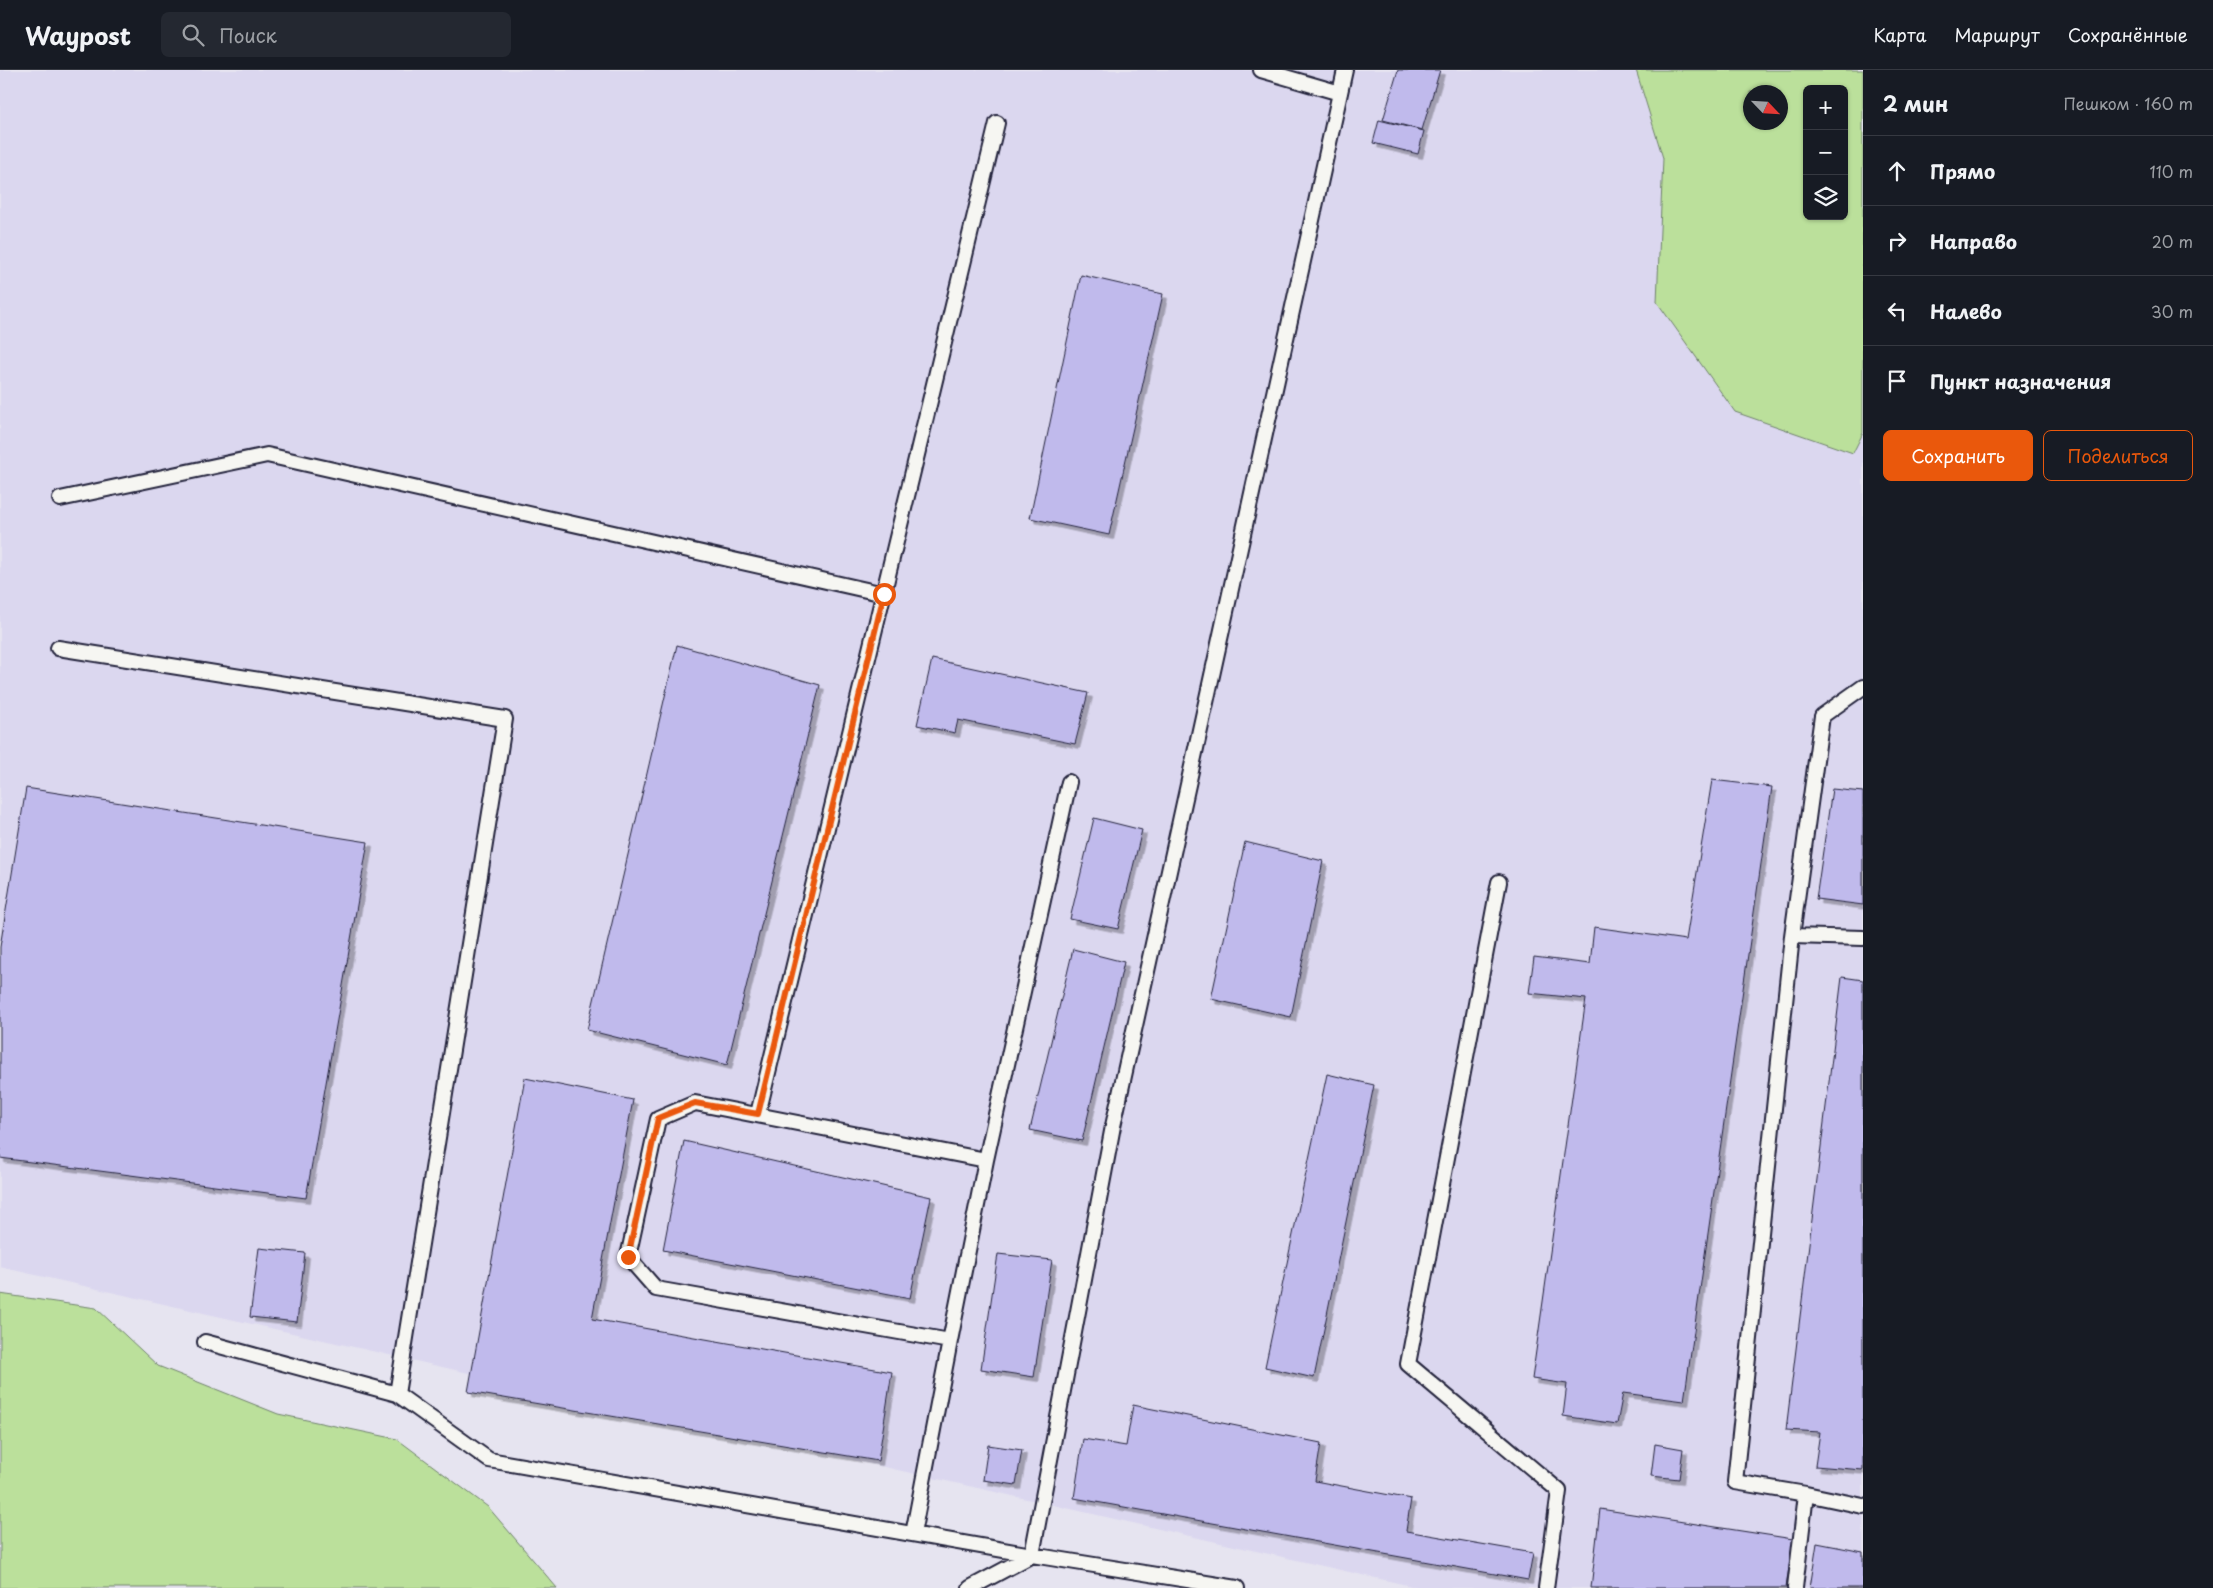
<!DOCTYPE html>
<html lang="ru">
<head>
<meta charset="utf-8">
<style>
  :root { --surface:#171b24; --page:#242831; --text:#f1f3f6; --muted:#9ea1a6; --line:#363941; --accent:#ea580c }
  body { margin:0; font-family:"Playpen Sans",sans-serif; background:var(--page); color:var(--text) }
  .controls { position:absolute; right:15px; top:15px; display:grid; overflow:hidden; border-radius:8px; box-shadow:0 1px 4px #0004 }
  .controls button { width:45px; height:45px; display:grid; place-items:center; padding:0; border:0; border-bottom:1px solid var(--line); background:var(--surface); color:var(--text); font:25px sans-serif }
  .compass { position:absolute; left:1743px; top:15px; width:45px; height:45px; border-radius:50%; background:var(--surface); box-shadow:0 1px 4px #0004; rotate:115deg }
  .stop { position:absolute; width:15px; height:15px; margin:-11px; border:4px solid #ea580c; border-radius:50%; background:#fff }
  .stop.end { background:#ea580c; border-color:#fff; box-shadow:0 1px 5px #0008 }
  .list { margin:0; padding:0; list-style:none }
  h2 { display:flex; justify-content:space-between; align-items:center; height:65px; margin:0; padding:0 20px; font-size:21px }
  h2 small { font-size:16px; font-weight:400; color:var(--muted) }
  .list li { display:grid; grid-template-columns:32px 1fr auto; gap:15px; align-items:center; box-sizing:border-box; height:70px; padding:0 20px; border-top:1px solid var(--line) }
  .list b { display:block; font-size:19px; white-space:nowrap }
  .list em { font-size:16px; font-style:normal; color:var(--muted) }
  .actions { display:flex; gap:10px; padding:15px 20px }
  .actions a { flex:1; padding:11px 0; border:1px solid var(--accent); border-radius:8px; text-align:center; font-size:18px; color:var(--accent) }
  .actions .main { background:var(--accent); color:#fff }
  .icon { flex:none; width:28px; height:28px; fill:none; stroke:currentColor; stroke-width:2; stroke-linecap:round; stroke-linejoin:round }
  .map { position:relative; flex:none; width:1863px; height:1518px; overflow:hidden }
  header { display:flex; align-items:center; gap:30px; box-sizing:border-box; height:70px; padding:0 25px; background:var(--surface); border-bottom:1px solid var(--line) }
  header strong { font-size:24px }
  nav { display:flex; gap:28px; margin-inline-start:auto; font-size:18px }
  .search { width:350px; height:45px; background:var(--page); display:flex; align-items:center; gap:12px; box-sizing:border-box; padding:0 18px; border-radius:8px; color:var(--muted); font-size:19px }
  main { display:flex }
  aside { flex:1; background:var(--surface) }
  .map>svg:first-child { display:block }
  .built { fill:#dbd7ef }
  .green { fill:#bbe09b; stroke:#6e816b; fill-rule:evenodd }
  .building { fill:#c0baec; stroke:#22223b; filter:url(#shadow) }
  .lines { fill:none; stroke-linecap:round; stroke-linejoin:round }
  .lane-casing { stroke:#22223b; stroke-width:18 }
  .lane { stroke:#f6f6f2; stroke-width:14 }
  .route { stroke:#ea580c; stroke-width:6 }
</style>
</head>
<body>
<header>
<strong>Waypost</strong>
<div class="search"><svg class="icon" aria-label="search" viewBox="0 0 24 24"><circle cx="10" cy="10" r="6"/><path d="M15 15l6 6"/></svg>Поиск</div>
<nav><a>Карта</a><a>Маршрут</a><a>Сохранённые</a></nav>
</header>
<main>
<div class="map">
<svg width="1863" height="1518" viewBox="0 0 1863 1518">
  <defs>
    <filter id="shadow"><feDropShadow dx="4.5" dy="4.5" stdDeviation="0" flood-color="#0004"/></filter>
  </defs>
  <rect width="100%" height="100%" fill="#e6e4f0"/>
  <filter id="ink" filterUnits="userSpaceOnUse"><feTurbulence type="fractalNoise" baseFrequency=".02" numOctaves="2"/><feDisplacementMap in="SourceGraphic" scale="10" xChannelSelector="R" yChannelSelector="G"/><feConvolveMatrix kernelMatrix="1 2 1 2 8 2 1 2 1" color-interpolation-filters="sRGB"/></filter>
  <g filter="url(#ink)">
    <path class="built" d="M 0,0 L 1636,0 L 1663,88 L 1658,232 L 1853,383 L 1863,363 L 1863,1518 L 1420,1518 L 0,1197 Z"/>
    <path class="green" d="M 1636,0 L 1863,0 L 1863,363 L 1853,383 L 1735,342 L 1657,232 L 1663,88 ZM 1807,19 L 1844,19 L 1844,146 L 1807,146 ZM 1750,22 L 1780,22 L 1780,52 L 1750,52 Z
      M 0,1224 L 96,1238 L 158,1296 L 278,1344 L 397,1369 L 488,1437 L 557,1518 L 0,1518 Z"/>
    <path class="building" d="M 1398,0 L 1440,0 L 1422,60 L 1383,50 Z
      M 1379,50 L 1424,61 L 1418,84 L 1373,73 Z
      M 1081,205 L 1163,224 L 1109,465 L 1030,448 Z
      M 677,575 L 820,615 L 727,995 L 587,960 Z
      M 932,589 L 1088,623 L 1075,674 L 958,650 L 955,663 L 917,655 Z
      M 1712,710 L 1772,717 L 1684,1331 L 1623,1323 L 1617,1354 L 1563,1346 L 1567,1314 L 1532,1309 L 1586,929 L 1529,923 L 1534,887 L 1590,894 L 1594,857 L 1686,870 Z
      M 26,718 L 368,772 L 306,1128 L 0,1088 L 0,877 Z
      M 1832,719 L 1863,722 L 1863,835 L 1816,829 Z
      M 1094,748 L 1142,760 L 1118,859 L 1070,849 Z
      M 1245,772 L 1323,791 L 1291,947 L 1211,929 Z
      M 1073,879 L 1124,892 L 1082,1071 L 1030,1060 Z
      M 1842,907 L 1863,910 L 1863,1400 L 1815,1396 L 1820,1362 L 1786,1360 Z
      M 1327,1004 L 1374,1015 L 1314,1308 L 1265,1297 Z
      M 525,1008 L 633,1030 L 592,1249 L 892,1302 L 878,1391 L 468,1322 Z
      M 684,1071 L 931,1127 L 910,1228 L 663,1180 Z
      M 259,1178 L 305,1183 L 297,1252 L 250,1247 Z
      M 998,1184 L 1052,1190 L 1034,1307 L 981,1299 Z
      M 1133,1335 L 1321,1373 L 1315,1411 L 1411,1429 L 1406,1461 L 1533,1483 L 1528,1510 L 1074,1428 L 1083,1369 L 1126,1376 Z
      M 1655,1374 L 1683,1379 L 1679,1409 L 1651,1406 Z
      M 988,1375 L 1022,1380 L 1016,1415 L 983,1410 Z
      M 1600,1439 L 1793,1469 L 1786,1518 L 1591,1518 Z
      M 1817,1473 L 1863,1482 L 1863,1518 L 1810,1518 Z"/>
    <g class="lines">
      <g class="lane-casing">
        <path id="lane" d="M 1261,0 L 1340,23
          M 60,429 L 267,385 L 884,524
          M 58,578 L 505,649 L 397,1324
          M 1499,812 L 1408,1294 L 1559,1421 L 1546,1518
          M 1792,866 L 1822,646 L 1863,617
          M 758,1044 L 997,53
          M 950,1271 L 986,1090 L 1069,712
          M 205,1272 L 397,1324 L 489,1390 L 1032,1485 L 1237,1518
          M 1806,1424 L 1863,1436
          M 913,1464 L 950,1271 L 656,1219 L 628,1187 L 658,1049 L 695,1033 L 986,1090
          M 970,1518 L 1032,1485 L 1113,1056 L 1345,0
          M 1795,1518 L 1806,1424 L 1735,1412 L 1792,866 L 1863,868"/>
      </g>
      <use href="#lane" class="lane"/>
    </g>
  </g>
  <g class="lines" filter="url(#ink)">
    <path class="route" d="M 628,1187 L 658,1048 L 695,1033 L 758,1044 L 884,524"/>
  </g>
</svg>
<div class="controls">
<button>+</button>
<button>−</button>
<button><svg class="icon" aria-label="layers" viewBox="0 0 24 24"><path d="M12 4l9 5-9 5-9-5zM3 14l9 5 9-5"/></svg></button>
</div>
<svg class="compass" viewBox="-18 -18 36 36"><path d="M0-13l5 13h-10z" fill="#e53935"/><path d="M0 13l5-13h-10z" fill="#9ea1a6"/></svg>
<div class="stop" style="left:884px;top:524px"></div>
<div class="stop end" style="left:628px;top:1187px"></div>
</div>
<aside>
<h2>2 мин<small>Пешком · 160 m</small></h2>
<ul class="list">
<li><svg class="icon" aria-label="ahead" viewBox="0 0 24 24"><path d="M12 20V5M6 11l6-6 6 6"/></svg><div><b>Прямо</b></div><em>110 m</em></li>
<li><svg class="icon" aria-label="right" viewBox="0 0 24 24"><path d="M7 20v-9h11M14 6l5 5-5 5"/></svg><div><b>Направо</b></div><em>20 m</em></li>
<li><svg class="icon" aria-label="left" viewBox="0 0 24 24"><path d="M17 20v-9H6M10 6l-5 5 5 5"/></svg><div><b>Налево</b></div><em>30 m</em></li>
<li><svg class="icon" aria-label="arrive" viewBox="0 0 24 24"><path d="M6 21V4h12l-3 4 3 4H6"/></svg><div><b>Пункт назначения</b></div></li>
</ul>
<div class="actions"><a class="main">Сохранить</a><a>Поделиться</a></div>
</aside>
</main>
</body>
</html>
